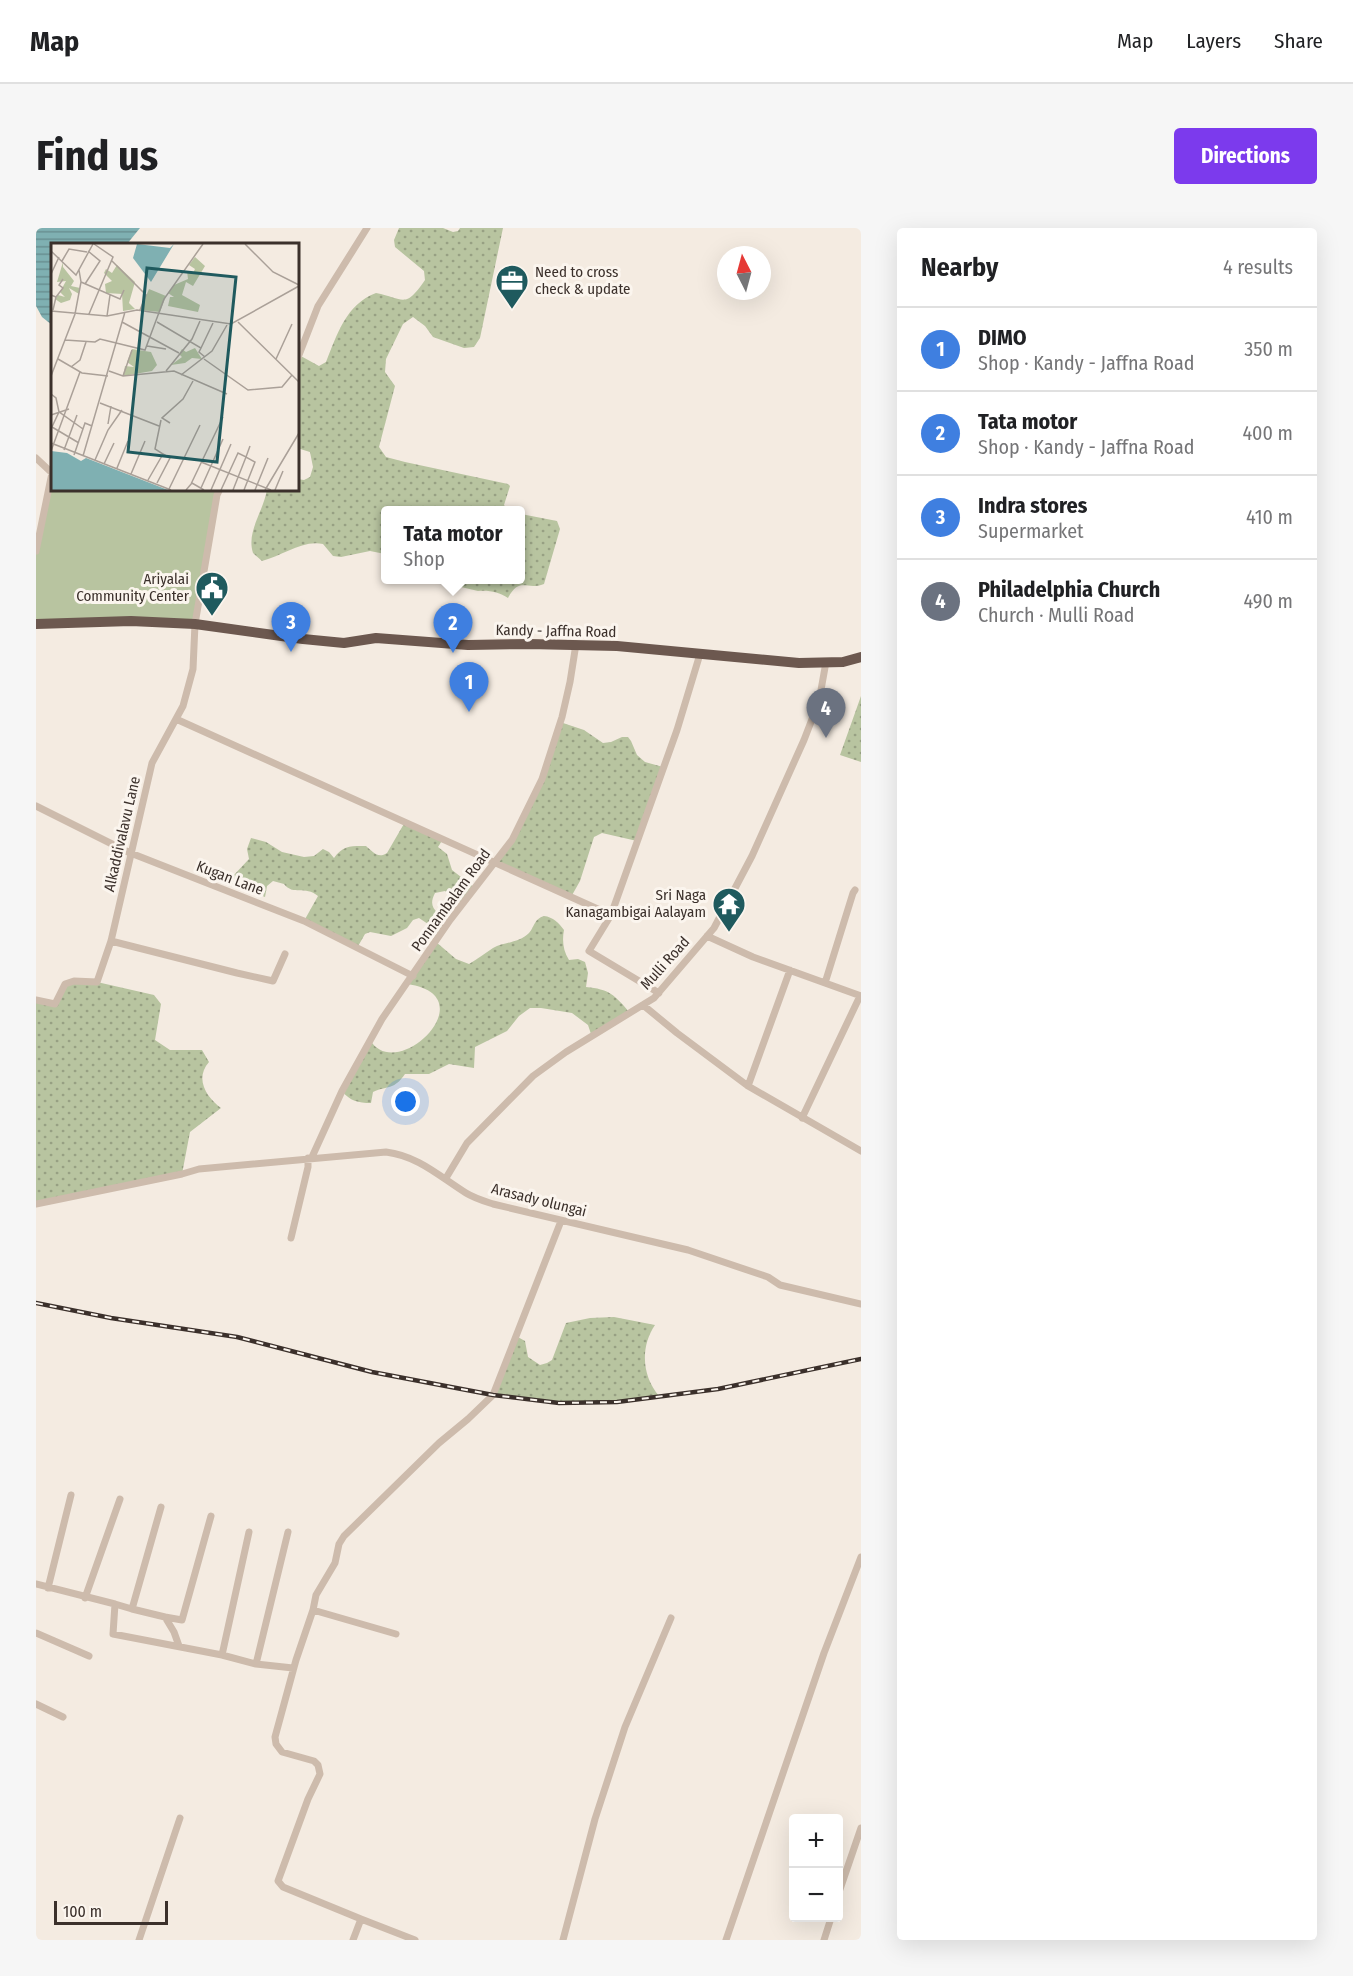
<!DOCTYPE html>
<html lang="en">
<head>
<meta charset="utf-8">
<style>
  :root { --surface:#fff; --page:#f6f6f6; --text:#202124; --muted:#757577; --line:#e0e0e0; --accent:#7c3aed }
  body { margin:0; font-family:"Fira Sans Condensed",sans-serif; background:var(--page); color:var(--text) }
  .controls { position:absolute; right:18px; bottom:18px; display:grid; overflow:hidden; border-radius:6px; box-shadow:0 6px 24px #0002 }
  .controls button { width:54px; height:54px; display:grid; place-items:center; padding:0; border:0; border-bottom:2px solid var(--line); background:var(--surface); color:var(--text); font:30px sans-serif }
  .compass { position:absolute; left:681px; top:18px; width:54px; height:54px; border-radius:50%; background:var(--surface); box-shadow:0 6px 24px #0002; rotate:354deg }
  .scale { position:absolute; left:18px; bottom:15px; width:114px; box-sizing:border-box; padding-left:6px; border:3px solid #3b302b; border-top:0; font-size:16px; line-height:21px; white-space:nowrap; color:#3b302b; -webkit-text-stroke:4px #fbf5ee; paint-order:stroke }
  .you { position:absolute; left:370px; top:874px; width:21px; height:21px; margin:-15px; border:4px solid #fff; border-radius:50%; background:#1a73e8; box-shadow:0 0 0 9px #1a73e833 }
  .badge { display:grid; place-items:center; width:39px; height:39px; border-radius:50%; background:var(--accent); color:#fff; font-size:20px; font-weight:700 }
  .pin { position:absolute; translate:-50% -50px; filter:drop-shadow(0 2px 3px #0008) }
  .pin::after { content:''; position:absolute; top:32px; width:21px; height:18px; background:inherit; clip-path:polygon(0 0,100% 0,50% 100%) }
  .popup { position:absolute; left:345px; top:278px; width:144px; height:78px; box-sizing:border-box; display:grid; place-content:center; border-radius:6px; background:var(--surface); filter:drop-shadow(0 2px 4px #0005); font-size:20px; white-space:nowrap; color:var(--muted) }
  .popup b { font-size:22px; color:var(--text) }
  .popup::after { content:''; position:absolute; left:50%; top:100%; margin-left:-12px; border:12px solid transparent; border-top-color:var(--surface) }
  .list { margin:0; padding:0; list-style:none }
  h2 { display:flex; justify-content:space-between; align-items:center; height:78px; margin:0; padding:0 24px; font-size:26px }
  h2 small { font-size:20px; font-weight:400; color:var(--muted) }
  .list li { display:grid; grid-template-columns:39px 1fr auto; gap:18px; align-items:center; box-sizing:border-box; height:84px; padding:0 24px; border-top:2px solid var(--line) }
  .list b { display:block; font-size:22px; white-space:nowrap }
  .list p { margin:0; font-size:20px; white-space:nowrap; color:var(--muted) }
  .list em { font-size:20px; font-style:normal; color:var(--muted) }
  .map { position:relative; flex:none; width:825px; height:1712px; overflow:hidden; border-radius:6px }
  header { display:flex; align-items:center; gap:36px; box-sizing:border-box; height:84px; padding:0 30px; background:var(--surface); border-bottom:2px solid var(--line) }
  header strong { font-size:28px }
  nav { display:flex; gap:33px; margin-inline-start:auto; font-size:21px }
  .intro { display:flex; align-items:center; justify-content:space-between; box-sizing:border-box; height:144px; padding:0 36px }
  h1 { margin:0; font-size:42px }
  .button { padding:15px 27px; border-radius:6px; background:var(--accent); color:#fff; font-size:21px; font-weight:700 }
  main { display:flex; gap:36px; padding:0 36px }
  aside { flex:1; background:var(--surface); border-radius:6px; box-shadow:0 6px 24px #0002 }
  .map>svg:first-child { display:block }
  .green { fill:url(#green-dots) }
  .pitch { fill:#b8c4a0 }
  .water { fill:url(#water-rules) }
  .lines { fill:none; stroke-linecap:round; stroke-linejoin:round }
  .minor { stroke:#cdbbac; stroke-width:7 }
  .trunk { stroke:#6c584f; stroke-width:10 }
  .rail-casing { stroke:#3b302b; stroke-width:4.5 }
  .rail { stroke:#fbf5ee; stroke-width:2; stroke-dasharray:7; stroke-linecap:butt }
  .labels { text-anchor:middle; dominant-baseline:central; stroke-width:6; stroke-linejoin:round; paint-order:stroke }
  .poi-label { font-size:15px; fill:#3b302b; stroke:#fbf5ee; text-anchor:end }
  .street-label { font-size:15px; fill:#3b302b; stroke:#fbf5ee }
  .inset-road { fill:none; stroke:#aaa098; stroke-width:1.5 }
  .view { fill:#1f5a5e; fill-opacity:0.15; stroke:#1f5a5e; stroke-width:3 }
  .inset-edge { fill:none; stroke:#3b302b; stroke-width:3 }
</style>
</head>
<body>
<header>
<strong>Map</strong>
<nav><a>Map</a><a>Layers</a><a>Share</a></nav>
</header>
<div class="intro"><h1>Find us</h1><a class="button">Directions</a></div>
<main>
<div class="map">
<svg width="825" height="1712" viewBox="0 0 825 1712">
  <defs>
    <pattern id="green-dots" width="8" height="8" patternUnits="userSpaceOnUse" patternTransform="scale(1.5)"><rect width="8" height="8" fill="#b8c4a0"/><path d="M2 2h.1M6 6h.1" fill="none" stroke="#97a083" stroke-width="1.8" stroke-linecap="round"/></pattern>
    <pattern id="water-rules" width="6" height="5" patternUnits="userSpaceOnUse" patternTransform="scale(1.5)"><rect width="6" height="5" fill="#7fb0b2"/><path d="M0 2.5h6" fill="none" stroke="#699091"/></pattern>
  </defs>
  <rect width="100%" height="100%" fill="#f4ebe1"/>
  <path class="green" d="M 363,0 L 407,0 L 417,4 L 422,3 L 424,0 L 467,0 L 444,110 L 438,119 L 428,120 L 397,109 L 389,98 L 377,89 L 367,96 L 350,131 L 349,144 L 359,158 L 343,219 L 350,229 L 369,234 L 472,256 L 474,258 L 468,277 L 472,282 L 350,282 L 349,326 L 334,323 L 305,329 L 297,328 L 287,316 C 265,312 247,328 226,333 L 217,325 C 210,303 228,283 231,261 L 261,261 L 261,251 L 268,252 L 274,249 L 277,239 L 274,224 L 261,220 L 261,132 L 263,127 L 283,138 L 290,134 C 301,107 310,76 340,65 C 369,71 369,81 389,52 L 388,43 L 359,19 L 358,12 Z
    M 485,286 L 521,293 L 524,301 L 508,356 C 490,363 484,348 472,370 C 463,364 453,362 442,363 L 395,352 L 484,352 Z
    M 825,468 L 825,534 L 804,527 Z
    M 524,494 L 548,502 L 567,515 L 575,514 L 586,509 L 592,509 L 595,513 L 601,527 L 609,534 L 627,539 L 601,613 L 566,605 L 558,609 L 544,653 L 535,669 L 459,633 C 491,592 508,544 524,494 Z
    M 369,594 L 407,611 L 402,619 L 411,626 L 416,642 L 438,659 L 426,676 L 409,663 L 399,665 C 391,680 401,685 414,692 L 404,707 L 395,698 L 383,690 L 377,692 L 371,700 L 355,708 L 334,704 L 329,706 L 321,720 L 268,693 L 282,668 C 269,657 257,668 248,656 L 237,653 L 231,658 L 229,669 L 193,655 L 197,648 L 213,631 L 211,621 L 215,610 L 230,614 L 246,624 L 268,629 L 278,628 L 287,621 L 293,624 L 298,630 C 307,617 316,618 330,618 C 337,624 342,631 351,625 Z
    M 508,688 C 517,689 523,695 528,702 C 526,712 527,723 533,732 L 542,731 L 549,734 L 552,745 L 550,759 C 573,761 579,767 594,785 L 556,809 L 552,797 L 536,785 L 505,780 L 494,780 L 483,788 L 471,803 L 439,819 L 438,840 L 413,836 L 393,846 L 369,846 C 358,862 353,857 337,864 L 335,875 C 322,875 314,873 306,863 L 334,812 C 361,857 452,767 371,756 L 400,714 L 420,731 L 433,736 C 442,731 449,725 457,720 C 468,714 483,715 493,705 C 499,698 498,691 508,688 Z
    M 61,754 L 118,767 L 125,776 L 119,812 L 134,822 L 166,822 L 173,834 C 158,851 171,870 185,880 L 154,904 L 146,946 L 0,976 L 0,772 L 19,775 L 29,756 Z
    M 578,1089 L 619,1097 C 604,1119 606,1148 623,1168 L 581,1174 L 523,1175 L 457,1167 L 480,1108 L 489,1113 L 492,1129 L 504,1137 L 511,1135 L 516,1132 L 530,1095 L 554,1090 Z"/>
  <path class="pitch" d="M 16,245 L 16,261 L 184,261 L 159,396 L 0,396 L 0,323 Z"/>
  <path class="water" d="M 0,0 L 104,0 L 91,16 L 16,16 L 16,97 L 6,89 L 0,78 Z"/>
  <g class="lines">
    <path class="minor" d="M 261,132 L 282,78 L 331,0
      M 0,230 L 16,245 L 0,323
      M 140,491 L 575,687 L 553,723 L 623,765
      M 0,578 L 92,624 L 268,693 L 377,748
      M 575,687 L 641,502 L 664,426
      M 671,708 L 717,729 L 825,768
      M 75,713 L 201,745 L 237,753 L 249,726
      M 789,755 L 817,665 L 819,662
      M 0,772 L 19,776 L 29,756 L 38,753 L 61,754 L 75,713 L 116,535 L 147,478 L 157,441 L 159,396 L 181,267 L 184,261
      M 607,777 L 641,805 L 712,858 L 825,923
      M 712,858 L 754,742
      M 766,890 L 824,768
      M 276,929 L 306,863 L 346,791 L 414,692 L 476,612 L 506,551 L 526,489 L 534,454 L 540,416
      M 410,950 L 431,915 L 497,848 L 530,824 L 618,770 L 678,700 L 716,628 L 768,512 L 783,473 L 790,434
      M 0,976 L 146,946 L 163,941 L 350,924 C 382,928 403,948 430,965 C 438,970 448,973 457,976 L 652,1022 L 732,1049 L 744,1057 L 825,1076
      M 255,1010 L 272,939 L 272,930
      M 0,1356 L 79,1376 L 77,1406 L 186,1427 L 220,1436 L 257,1440
      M 12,1360 L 35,1267
      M 49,1370 L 84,1271
      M 79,1376 L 96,1381 L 125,1279
      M 96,1381 L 129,1389 L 138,1404 L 143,1418
      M 277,1382 L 260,1432 L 239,1509 L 240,1516 L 246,1524 L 278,1533 L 282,1537 L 284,1546 L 272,1571 L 242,1653 L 247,1659 L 325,1691 L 317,1712
      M 129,1389 L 146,1392 L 175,1288
      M 0,1405 L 53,1428
      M 360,1406 L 277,1382 L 280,1367 L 299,1335 L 303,1316 L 308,1308 L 403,1215 L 432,1191 L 457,1167 L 525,993
      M 186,1427 L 213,1304
      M 220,1436 L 252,1304
      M 0,1476 L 27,1489
      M 802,1667 L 825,1600
      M 325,1691 L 379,1712
      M 103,1712 L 144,1590
      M 527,1712 L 559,1591 L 589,1499 L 635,1390
      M 690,1712 L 788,1425 L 825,1329
      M 788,1712 L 795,1690"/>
    <path class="trunk" d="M 0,396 L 95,393 L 159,396 L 267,411 L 308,415 L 340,410 L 432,417 L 493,416 L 581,418 L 763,435 L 807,434 L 825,429"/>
    <g class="rail-casing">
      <path id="rail" d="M 0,1075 L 75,1090 L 201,1109 L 336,1144 L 457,1167 L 523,1175 L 581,1174 L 682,1161 L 825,1131"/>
    </g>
    <use href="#rail" class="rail"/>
  </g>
  <defs>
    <g id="office-pin" transform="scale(1.725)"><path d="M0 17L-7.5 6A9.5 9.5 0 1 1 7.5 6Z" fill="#1f5a5e" stroke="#fbf5ee"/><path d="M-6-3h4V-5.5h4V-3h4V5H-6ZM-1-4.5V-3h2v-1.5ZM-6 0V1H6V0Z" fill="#fff"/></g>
    <g id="civic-pin" transform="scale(1.725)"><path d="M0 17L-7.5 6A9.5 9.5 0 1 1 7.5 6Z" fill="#1f5a5e" stroke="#fbf5ee"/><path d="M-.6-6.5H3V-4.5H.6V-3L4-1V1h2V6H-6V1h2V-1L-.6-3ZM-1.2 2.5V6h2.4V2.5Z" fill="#fff"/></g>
    <g id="temple-pin" transform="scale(1.725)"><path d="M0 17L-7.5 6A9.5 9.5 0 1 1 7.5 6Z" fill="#1f5a5e" stroke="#fbf5ee"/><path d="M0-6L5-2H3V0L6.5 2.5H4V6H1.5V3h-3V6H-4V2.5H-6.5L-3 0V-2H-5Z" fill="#fff"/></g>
  </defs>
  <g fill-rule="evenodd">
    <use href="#office-pin" x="476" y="53"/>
    <use href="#civic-pin" x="176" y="360"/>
    <use href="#temple-pin" x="693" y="676"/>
  </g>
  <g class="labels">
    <g class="poi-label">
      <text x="499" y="44" text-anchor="start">Need to cross<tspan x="499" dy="17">check &amp; update</tspan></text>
      <text x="153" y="351">Ariyalai<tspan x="153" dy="17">Community Center</tspan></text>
      <text x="670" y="667">Sri Naga<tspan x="670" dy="17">Kanagambigai Aalayam</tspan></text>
    </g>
    <g class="street-label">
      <text transform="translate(520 403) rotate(1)">Kandy - Jaffna Road</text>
      <text transform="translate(86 606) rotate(-77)">Alkaddivalavu Lane</text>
      <text transform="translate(194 650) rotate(21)">Kugan Lane</text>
      <text transform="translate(415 672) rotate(-54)">Ponnambalam Road</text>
      <text transform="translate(629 735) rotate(-48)">Mulli Road</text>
      <text transform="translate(503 972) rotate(14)">Arasady olungai</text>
    </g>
  </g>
  <g transform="translate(15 15)">
    <rect width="248" height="248" fill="#f4ebe1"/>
    <path d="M 144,14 L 154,23 L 142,43 L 135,39 L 131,52 L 149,62 L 147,69 L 117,63 L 119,54 L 123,54 L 117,50 L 123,42 L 137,36 L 136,28 L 142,30 L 144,26 L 138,22 ZM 12,19 L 12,24 L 23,38 L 20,43 L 29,45 L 28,51 L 18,45 L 21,51 L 19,57 L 10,60 L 4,56 L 7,52 L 14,54 L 9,49 L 15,38 L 6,39 ZM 66,22 L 84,39 L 78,60 L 84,66 L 72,68 L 71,51 L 55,50 L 54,41 L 61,38 L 53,30 L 55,26 L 61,30 ZM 144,105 L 151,116 L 141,115 L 134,120 L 120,122 L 131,114 L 128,111 L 131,106 L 135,109 ZM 81,106 L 100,109 L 106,122 L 101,128 L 72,133 L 74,123 L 83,124 L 76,119 Z" fill="#b8c4a0"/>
    <path d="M 98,46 L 115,53 L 109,69 L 89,67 Z" fill="#b8c4a0"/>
    <path d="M 86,1 L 119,5 L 123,1 L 100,39 L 82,15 ZM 0,208 L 16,210 L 30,218 L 35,215 L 117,247 L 0,247 Z" fill="#7fb0b2"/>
    <path class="inset-road" d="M 194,1 L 222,29 L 248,42M 0,8 L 25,32 L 42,1M 60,17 L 95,52 L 89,67M 11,18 L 18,6 L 36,9M 0,31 L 8,14M 30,39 L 69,56 L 73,47M 34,41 L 49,18 L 37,8M 0,52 L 5,54 L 2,67M 5,54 L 12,45 L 8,42 L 12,36M 0,68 L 56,73 L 86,67 L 180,81 L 248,43M 38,71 L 62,14 L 43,1M 56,73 L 59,52M 71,79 L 128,110M 106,79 L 150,105 L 148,109 L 154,114M 187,79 L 248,139M 14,97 L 44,99 L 49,96 L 94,107 L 113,56 L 152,1M 96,103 L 115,106M 150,105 L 162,80M 7,116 L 31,130 L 57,133M 153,116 L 197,147 L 231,144 L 241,132M 225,116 L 241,81M 20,124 L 29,117 L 35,99M 58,128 L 72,133 L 123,128 L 176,151M 115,128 L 141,96 L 149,78M 130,132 L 161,108 L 176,82M 0,133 L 24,71 L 30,39 L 28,27M 72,133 L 81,107M 0,151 L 5,155 L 8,169M 49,160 L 108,183M 0,172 L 18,166M 119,180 L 111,175 L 132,156 L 142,138M 57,181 L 60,163M 1,184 L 28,200M 0,186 L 8,169 L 32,186M 0,200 L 120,247M 13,207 L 26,172M 0,208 L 29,129M 23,212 L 34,180 L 41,183M 32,213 L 74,69M 44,217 L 57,187 L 71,167M 150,219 L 220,247M 53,221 L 63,200M 66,225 L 77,198M 80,231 L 94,198M 97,237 L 112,211 L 104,206 L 110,177M 106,240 L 119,215 L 112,211M 140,241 L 172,174M 150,245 L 172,196M 118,246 L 149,182M 135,247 L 141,240 L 153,247M 160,247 L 180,201M 170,247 L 187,210 L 195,214 L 199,203M 182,247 L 195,214 L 204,219 L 193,247M 204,247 L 217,215M 214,247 L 248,190M 224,247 L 232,228"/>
    <path class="view" d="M 96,25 L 185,34 L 166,219 L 77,209 Z"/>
    <rect width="248" height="248" class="inset-edge"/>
  </g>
</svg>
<div class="controls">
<button>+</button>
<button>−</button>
</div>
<svg class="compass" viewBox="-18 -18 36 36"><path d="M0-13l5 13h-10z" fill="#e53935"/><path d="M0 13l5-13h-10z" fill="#757577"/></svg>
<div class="scale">100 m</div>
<div class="you"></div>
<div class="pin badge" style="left:433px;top:484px;background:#3f7fe0">1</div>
<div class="pin badge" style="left:417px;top:425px;background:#3f7fe0">2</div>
<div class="popup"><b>Tata motor</b>Shop</div>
<div class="pin badge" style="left:255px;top:424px;background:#3f7fe0">3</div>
<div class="pin badge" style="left:790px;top:510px;background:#6b7280">4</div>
</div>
<aside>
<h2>Nearby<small>4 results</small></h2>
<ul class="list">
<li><span class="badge" style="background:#3f7fe0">1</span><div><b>DIMO</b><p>Shop · Kandy - Jaffna Road</p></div><em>350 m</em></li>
<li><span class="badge" style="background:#3f7fe0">2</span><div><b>Tata motor</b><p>Shop · Kandy - Jaffna Road</p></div><em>400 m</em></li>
<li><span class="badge" style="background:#3f7fe0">3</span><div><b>Indra stores</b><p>Supermarket</p></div><em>410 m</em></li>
<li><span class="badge" style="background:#6b7280">4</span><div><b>Philadelphia Church</b><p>Church · Mulli Road</p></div><em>490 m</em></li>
</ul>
</aside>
</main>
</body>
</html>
